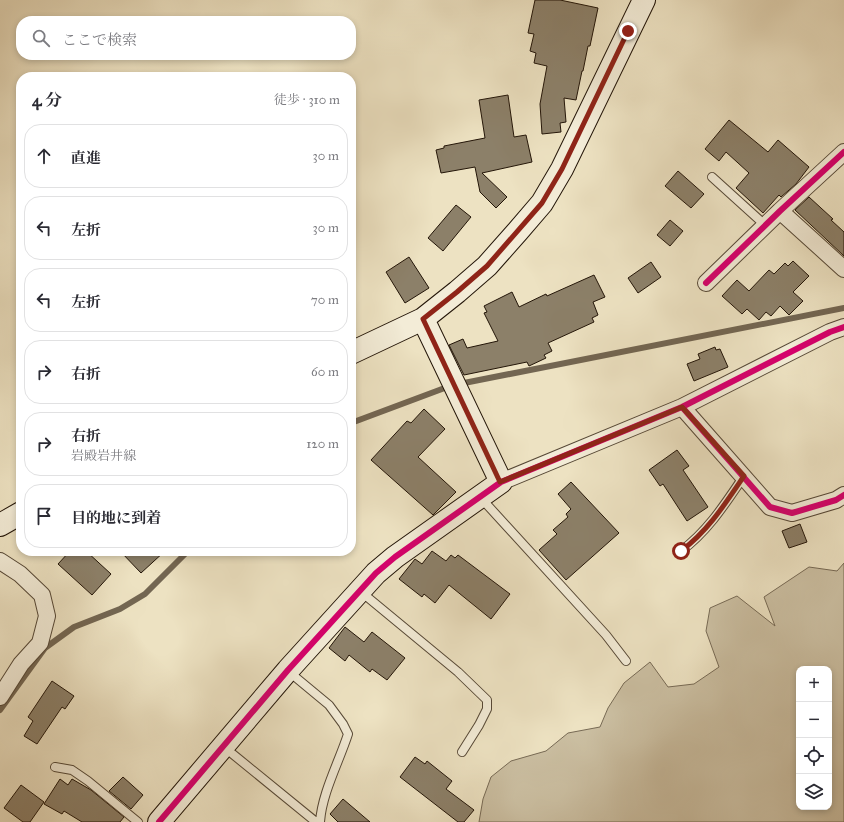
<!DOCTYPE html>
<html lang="ja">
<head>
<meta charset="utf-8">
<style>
  :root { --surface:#fff; --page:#f2f2f3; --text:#2b2b33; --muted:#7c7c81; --line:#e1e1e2 }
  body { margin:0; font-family:"IM FELL Great Primer","Noto Serif JP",serif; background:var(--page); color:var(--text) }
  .controls { position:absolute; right:12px; bottom:12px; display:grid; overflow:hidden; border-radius:8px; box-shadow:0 2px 6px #0003 }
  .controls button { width:36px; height:36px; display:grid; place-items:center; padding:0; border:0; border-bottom:1px solid var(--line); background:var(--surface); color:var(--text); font:20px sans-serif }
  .stop { position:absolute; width:12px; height:12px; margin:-9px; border:3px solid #8f2418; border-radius:50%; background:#fff }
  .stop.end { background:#8f2418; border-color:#fff; box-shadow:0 1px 4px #0008 }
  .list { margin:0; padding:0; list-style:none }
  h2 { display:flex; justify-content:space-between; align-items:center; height:52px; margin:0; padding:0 16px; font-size:17px }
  h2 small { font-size:13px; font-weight:400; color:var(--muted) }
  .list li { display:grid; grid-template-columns:26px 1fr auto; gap:12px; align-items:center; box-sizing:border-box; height:64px; margin:0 8px 8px; padding:0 8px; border:1px solid var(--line); border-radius:16px }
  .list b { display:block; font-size:15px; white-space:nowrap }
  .list p { margin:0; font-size:13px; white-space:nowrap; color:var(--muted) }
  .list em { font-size:13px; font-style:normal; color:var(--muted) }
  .icon { flex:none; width:22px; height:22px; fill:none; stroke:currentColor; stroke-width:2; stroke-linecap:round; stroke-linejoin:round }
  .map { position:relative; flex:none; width:844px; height:822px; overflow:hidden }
  .search { position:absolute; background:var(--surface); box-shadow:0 2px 6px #0003; left:16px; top:16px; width:340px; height:44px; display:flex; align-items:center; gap:10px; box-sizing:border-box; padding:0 14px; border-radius:16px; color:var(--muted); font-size:15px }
  .panel { position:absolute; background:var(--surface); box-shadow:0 2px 6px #0003; left:16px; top:72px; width:340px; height:484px; border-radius:16px }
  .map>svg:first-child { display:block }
  .green { fill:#cbbfa2; stroke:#776a55; fill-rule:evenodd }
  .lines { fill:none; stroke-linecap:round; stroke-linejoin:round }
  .stream { stroke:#736652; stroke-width:6 }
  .building { fill:#8c8069; stroke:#231508 }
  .lane-casing { stroke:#564836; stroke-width:10 }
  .street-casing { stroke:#564836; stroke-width:18 }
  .secondary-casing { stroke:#231508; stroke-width:24 }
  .lane { stroke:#f3ecd7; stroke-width:8 }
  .street { stroke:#f3ecd7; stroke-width:16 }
  .secondary { stroke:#f3ecd7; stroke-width:22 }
  .cycleway-casing { stroke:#f3ecd7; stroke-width:8 }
  .cycleway { stroke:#d6006c; stroke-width:6 }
  .route { stroke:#8f2418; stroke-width:5 }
</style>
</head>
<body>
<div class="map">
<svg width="844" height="822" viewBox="0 0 844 822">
  <rect width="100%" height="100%" fill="#ede2c2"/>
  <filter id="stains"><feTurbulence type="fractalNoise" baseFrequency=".005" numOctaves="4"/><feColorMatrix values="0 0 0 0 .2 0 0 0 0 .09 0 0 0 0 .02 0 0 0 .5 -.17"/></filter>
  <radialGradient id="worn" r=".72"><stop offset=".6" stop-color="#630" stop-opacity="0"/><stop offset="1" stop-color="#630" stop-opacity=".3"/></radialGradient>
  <path class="green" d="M 844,563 L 844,822 L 479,822 L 483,799 L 491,777 L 511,761 L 546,751 L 568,733 L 600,727 L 608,708 L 624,683 L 650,662 L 668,687 L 694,684 L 719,667 L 706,631 L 710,608 L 737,596 L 775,626 L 764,597 L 809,567 L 837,571 ZM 799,669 L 829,669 L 829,807 L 799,807 Z"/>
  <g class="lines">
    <path class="stream" d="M 459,384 L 844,308
      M 351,423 L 450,386
      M 0,710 L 45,648 L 74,627 L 120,609 L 145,594 L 188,551"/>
  </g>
  <path class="building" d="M 535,0 L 560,0 L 598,8 L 590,46 L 588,46 L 583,71 L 582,71 L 576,100 L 564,98 L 566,122 L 560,123 L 561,132 L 542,134 L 540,104 L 547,66 L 534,63 L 536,53 L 530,51 L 534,34 L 528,33 Z
    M 508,95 L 514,137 L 526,135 L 532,162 L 482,173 L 507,197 L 496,208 L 480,192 L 475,167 L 441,173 L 436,150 L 444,148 L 444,146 L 485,138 L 479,100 Z
    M 729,120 L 768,152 L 778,140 L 809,167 L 796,184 L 781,197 L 779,195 L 763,213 L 736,188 L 749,173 L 726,152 L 719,161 L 705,149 Z
    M 678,171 L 704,194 L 691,208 L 665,186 Z
    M 809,197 L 833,219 L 831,220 L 844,232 L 844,256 L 795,210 Z
    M 456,205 L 471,217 L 443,251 L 428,238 Z
    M 670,220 L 683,231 L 670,246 L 657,235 Z
    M 409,257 L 429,288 L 405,303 L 386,272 Z
    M 793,261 L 809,276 L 793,292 L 803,301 L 789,315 L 780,306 L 771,316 L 766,312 L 759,320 L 747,309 L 742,314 L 722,296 L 737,280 L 749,291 L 769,270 L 774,274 L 785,263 L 788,266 Z
    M 651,262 L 661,277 L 638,293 L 628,278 Z
    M 594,275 L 605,297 L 593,302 L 598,315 L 592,318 L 594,322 L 548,343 L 552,351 L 544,355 L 546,358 L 529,366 L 527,362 L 464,375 L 449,345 L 463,339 L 467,348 L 498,341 L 484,313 L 487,312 L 484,306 L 512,292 L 519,307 L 546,294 L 547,296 Z
    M 715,347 L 716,350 L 720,349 L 728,367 L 694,381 L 687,364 L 700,359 L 698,354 Z
    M 424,409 L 445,429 L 418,457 L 456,492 L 433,515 L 371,460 L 407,421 L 411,423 Z
    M 677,450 L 689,466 L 683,470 L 708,507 L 687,521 L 663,484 L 660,486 L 649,470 Z
    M 571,482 L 619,533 L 566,580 L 539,550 L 557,534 L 553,530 L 568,517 L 566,514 L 571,509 L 558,494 Z
    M 800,524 L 807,542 L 789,548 L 782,531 Z
    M 70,551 L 86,551 L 111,574 L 92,595 L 58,564 Z
    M 120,551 L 165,551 L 141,573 Z
    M 432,551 L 446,561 L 451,555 L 455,558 L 458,555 L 510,594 L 491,619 L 449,585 L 435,603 L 424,594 L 422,597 L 399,579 L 415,559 L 422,564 Z
    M 345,627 L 364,642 L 372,632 L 405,658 L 387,680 L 372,669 L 370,672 L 349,655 L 345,661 L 329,648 Z
    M 52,681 L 74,696 L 65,709 L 62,707 L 37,744 L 24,736 L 33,721 L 28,717 Z
    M 415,757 L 425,764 L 427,761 L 452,781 L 446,789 L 474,810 L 464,822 L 458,822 L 400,777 Z
    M 123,777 L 143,795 L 131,809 L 109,791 Z
    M 60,779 L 68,785 L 72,779 L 91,790 L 124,817 L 120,822 L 82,822 L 64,811 L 62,814 L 44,804 Z
    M 21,785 L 44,802 L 30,822 L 23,822 L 4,808 Z
    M 343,799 L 370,822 L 338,822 L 330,814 Z"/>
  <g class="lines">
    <g class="lane-casing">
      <path id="lane" d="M 712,177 L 765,225
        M 480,497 L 606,635 L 626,661
        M 681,551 C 708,531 725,504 744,476
        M 360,591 L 458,672 L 487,700 L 487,709 L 479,725 L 462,752
        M 288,671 L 329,705 L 343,724 L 348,734 C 339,762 322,793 320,822
        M 224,747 L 316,822
        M 55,767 L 72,770 L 88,781 L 138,822"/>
    </g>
    <g class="street-casing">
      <path id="street" d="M 780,211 L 844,269
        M 706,283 L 780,211 L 844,152
        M 682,407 L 770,507 L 792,513 L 836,500 L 844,495
        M 501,482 L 682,407 L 830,332 L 844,327
        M 0,561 L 20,574 L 42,595 L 47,616 L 40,643 L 21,664 L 0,697"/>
    </g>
    <g class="secondary-casing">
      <path id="secondary" d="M 351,353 L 423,319 L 457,292 L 487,266 L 518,231 L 542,203 L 562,169 L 644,0
        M 0,525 L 21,513
        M 159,822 L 288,670 L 376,573 L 395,557 L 501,482 L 423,319"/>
    </g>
    <use href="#lane" class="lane"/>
    <use href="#street" class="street"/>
    <use href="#secondary" class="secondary"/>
    <g class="cycleway-casing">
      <path id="cycleway" d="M 706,283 L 780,211 L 844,152
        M 682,407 L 770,507 L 792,513 L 836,500 L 844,495
        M 159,822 L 288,670 L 376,573 L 395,557 L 501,482 L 682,407 L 830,332 L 844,327"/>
    </g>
    <use href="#cycleway" class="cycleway"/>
  </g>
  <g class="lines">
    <path class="route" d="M 628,31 L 562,169 L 542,203 L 487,266 L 457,292 L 423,319 L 500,482 L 682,407 L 744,476 C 725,504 708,531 681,551"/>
  </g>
  <rect width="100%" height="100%" filter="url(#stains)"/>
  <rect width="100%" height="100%" fill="url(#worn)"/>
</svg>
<div class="controls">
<button>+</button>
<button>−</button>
<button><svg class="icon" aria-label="locate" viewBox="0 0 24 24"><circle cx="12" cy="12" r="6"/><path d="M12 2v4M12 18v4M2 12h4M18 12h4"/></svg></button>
<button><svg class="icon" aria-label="layers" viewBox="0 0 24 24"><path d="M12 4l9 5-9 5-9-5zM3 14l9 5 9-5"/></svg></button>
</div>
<div class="stop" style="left:681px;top:551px"></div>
<div class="stop end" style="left:628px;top:31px"></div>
<div class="search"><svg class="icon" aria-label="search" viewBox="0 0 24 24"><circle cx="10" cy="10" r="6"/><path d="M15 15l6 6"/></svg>ここで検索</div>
<section class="panel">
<h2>4 分<small>徒歩 · 310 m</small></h2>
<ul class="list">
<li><svg class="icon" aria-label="ahead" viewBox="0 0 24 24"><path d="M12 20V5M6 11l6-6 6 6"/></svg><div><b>直進</b></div><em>30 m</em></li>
<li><svg class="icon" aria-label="left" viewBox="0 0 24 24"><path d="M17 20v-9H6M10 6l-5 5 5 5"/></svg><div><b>左折</b></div><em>30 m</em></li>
<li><svg class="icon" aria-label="left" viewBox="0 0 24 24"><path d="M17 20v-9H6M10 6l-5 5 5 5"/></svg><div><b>左折</b></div><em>70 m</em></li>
<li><svg class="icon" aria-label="right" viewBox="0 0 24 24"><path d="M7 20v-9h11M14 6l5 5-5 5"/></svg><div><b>右折</b></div><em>60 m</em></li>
<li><svg class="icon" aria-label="right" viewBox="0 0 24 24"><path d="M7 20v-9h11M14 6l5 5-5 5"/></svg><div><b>右折</b><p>岩殿岩井線</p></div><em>120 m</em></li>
<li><svg class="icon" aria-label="arrive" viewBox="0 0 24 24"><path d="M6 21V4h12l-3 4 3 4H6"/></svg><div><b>目的地に到着</b></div></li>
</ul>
</section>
</div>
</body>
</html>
